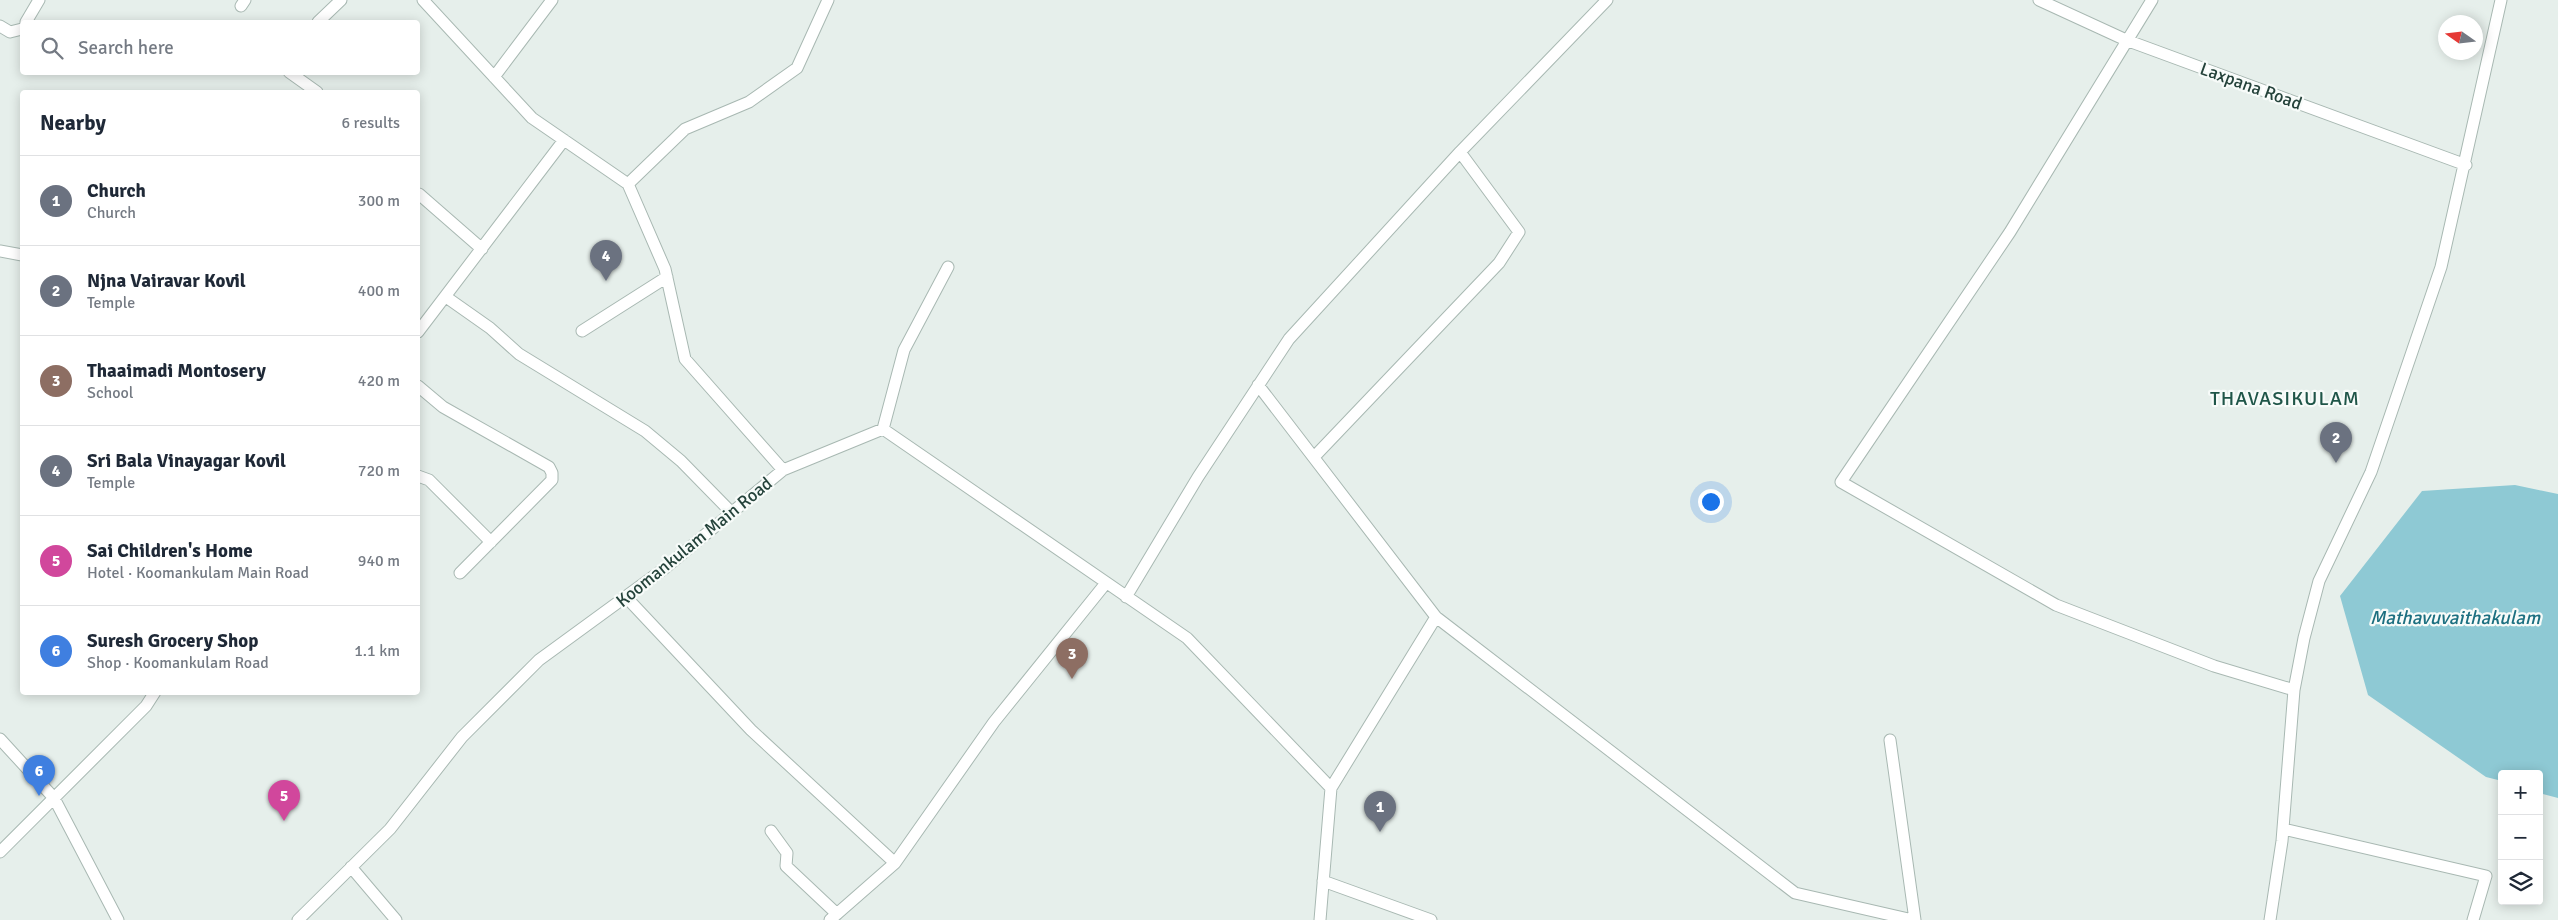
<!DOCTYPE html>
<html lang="en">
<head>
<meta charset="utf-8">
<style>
  :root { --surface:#fff; --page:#f6f6f7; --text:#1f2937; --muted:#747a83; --line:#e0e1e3; --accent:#7f5249 }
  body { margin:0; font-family:Signika,sans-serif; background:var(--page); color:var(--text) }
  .controls { position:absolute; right:15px; bottom:15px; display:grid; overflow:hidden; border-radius:5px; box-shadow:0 2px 12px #0003 }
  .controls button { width:45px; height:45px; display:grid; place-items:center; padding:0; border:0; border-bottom:1px solid var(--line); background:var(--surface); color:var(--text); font:25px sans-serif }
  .compass { position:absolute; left:2438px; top:15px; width:45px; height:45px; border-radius:50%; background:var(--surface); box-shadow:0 2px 12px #0003; rotate:284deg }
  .you { position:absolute; left:1710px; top:501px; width:18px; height:18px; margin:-12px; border:4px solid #fff; border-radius:50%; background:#1a73e8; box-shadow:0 0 0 8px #1a73e833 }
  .badge { display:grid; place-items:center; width:32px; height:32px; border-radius:50%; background:var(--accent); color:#fff; font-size:16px; font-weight:700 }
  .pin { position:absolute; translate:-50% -41px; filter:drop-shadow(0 1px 2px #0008) }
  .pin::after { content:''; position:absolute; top:26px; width:18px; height:15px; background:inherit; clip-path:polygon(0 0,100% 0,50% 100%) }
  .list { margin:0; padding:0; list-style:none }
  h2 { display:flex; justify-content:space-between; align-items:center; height:65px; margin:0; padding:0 20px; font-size:21px }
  h2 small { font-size:16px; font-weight:400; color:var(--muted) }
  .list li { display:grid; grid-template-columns:32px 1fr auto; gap:15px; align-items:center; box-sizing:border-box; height:90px; padding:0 20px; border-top:1px solid var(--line) }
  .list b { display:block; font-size:19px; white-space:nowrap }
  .list p { margin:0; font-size:16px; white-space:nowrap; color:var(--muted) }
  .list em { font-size:16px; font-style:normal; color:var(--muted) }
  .icon { flex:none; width:28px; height:28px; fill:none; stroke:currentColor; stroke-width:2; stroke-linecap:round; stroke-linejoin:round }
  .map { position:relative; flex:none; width:2558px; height:920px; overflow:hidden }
  .search { position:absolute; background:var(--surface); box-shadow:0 2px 12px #0003; left:20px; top:20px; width:400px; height:55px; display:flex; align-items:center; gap:12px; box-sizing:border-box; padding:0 18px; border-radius:5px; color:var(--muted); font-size:19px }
  .panel { position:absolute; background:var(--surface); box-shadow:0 2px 12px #0003; left:20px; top:90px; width:400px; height:605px; border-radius:5px }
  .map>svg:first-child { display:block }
  .water { fill:#8ec9d4 }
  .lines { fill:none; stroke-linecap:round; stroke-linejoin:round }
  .minor-casing { stroke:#a8b8b2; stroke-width:13 }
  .minor { stroke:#fff; stroke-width:11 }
  .labels { text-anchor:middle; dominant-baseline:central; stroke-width:4.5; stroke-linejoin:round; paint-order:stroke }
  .street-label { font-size:18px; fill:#24423a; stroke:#f7fbf9 }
  .water-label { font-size:19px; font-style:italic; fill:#1c6f80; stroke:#f7fbf9 }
  .quarter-label { font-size:20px; letter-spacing:1px; fill:#1f5548; stroke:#f7fbf9 }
</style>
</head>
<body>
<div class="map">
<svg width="2558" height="920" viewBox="0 0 2558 920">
  <rect width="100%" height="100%" fill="#e6efeb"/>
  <path class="water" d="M 2515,485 L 2558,494 L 2558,798 L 2539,793 L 2539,774 L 2502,774 L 2502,781 L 2486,777 L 2368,695 L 2340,596 L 2422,491 Z"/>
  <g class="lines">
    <g class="minor-casing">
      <path id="minor" d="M 423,0 L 532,118 L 628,184
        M 2039,0 L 2126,40 L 2466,165
        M 2152,0 L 2010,232 L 1841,482 L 2056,605 L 2214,666 L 2294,690
        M 241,6 L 245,0
        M 26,22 L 39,0
        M 318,22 L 341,0
        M 0,26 L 10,32 L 22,29
        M 289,72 L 317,92
        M 494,77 L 552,0
        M 419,194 L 482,249
        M 0,251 L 22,255
        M 446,297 L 490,328 L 519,354 L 645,431 L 681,461 L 732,513
        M 582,331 L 667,277
        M 418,332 L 564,140
        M 1258,385 L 1436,617
        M 418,386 L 443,407 L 549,467 L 552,473 L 552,480 L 460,573
        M 883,429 L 904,350 L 948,267
        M 1314,457 L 1499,263 L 1519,232 L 1460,152
        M 783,470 L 883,429 L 1187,638 L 1331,788
        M 418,476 L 429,480 L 491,542
        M 626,597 L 751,730 L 895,863
        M 1126,597 L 1198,477 L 1289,339 L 1460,152 L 1607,0
        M 0,739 L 54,798 L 118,920
        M 1890,740 L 1915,920
        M 2283,829 L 2486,876 L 2473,920
        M 771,831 L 787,853 L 786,866 L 837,914
        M 0,852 L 146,706 L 155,692
        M 351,867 L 396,920
        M 1323,881 L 1431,920
        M 298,920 L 390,829 L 462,737 L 539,660 L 665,568 L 783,470 L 685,359 L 665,269 L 628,184 L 685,129 L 749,102 L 797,68 L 828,0
        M 830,920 L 895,863 L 994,722 L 1106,583
        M 1320,920 L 1331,788 L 1436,617 L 1795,893 L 1913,920
        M 2270,920 L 2282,841 L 2294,690 L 2304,638 L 2319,581 L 2371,472 L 2441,267 L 2501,0"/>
    </g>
    <use href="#minor" class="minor"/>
  </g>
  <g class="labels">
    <g class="street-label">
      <text transform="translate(2251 86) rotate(20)">Laxpana Road</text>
      <text transform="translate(694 542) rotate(-39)">Koomankulam Main Road</text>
    </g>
    <g class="water-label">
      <text x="2455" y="618">Mathavuvaithakulam</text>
    </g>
    <g class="quarter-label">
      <text x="2285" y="398">THAVASIKULAM</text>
    </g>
  </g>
</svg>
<div class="controls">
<button>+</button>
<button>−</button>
<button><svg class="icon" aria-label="layers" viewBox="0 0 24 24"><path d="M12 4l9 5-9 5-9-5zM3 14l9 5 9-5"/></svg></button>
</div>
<svg class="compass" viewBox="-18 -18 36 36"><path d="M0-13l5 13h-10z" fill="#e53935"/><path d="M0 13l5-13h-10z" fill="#747a83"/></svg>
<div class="you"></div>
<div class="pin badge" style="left:1380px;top:832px;background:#6b7280">1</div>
<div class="pin badge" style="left:2336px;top:463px;background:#6b7280">2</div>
<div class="pin badge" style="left:1072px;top:679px;background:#8d6e63">3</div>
<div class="pin badge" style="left:606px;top:281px;background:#6b7280">4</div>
<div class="pin badge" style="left:284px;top:821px;background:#d1479c">5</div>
<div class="pin badge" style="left:39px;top:796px;background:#3f7fe0">6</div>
<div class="search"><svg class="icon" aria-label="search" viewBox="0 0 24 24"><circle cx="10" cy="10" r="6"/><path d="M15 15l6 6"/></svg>Search here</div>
<section class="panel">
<h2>Nearby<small>6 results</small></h2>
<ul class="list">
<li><span class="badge" style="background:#6b7280">1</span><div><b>Church</b><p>Church</p></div><em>300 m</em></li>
<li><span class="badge" style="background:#6b7280">2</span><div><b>Njna Vairavar Kovil</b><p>Temple</p></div><em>400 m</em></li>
<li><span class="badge" style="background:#8d6e63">3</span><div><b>Thaaimadi Montosery</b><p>School</p></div><em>420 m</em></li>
<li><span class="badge" style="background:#6b7280">4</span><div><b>Sri Bala Vinayagar Kovil</b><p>Temple</p></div><em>720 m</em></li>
<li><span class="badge" style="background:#d1479c">5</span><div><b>Sai Children's Home</b><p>Hotel · Koomankulam Main Road</p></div><em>940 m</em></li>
<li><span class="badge" style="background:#3f7fe0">6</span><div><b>Suresh Grocery Shop</b><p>Shop · Koomankulam Road</p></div><em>1.1 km</em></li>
</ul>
</section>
</div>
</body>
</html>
